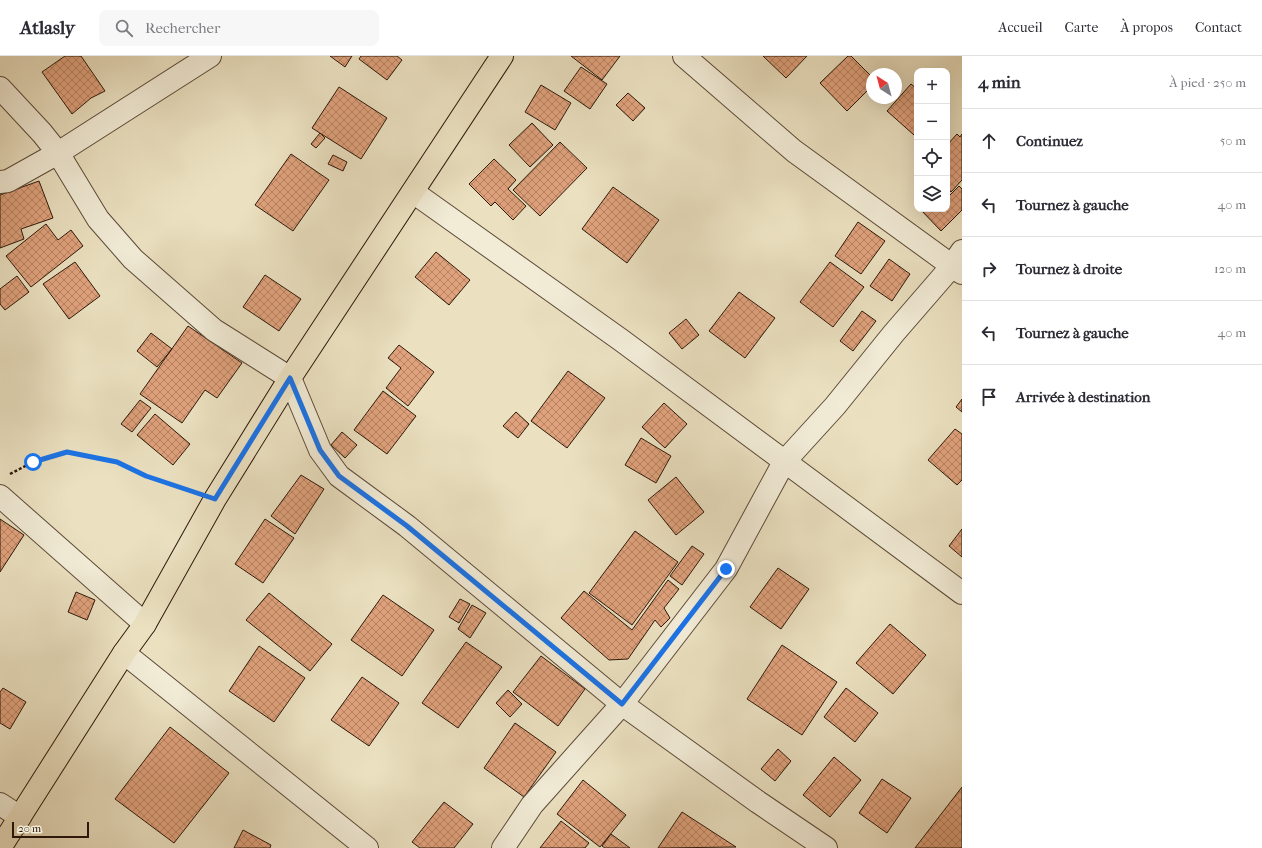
<!DOCTYPE html>
<html lang="fr">
<head>
<meta charset="utf-8">
<style>
  :root { --surface:#fff; --page:#f7f7f7; --text:#2b2b33; --muted:#7c7c81; --line:#e1e1e2 }
  body { margin:0; font-family:"IM FELL French Canon",serif; background:var(--page); color:var(--text) }
  .controls { position:absolute; right:12px; top:12px; display:grid; overflow:hidden; border-radius:8px; box-shadow:0 4px 16px #0002 }
  .controls button { width:36px; height:36px; display:grid; place-items:center; padding:0; border:0; border-bottom:1px solid var(--line); background:var(--surface); color:var(--text); font:20px sans-serif }
  .compass { position:absolute; left:866px; top:12px; width:36px; height:36px; border-radius:50%; background:var(--surface); box-shadow:0 4px 16px #0002; rotate:324deg }
  .scale { position:absolute; left:12px; bottom:10px; width:77px; box-sizing:border-box; padding-left:4px; border:2px solid #2d180a; border-top:0; font-size:11px; line-height:14px; white-space:nowrap; color:#2d180a; -webkit-text-stroke:3px #f2ecd7; paint-order:stroke }
  .stop { position:absolute; width:12px; height:12px; margin:-9px; border:3px solid #1a73e8; border-radius:50%; background:#fff }
  .stop.end { background:#1a73e8; border-color:#fff; box-shadow:0 1px 4px #0008 }
  .list { margin:0; padding:0; list-style:none }
  h2 { display:flex; justify-content:space-between; align-items:center; height:52px; margin:0; padding:0 16px; font-size:17px }
  h2 small { font-size:13px; font-weight:400; color:var(--muted) }
  .list li { display:grid; grid-template-columns:26px 1fr auto; gap:12px; align-items:center; box-sizing:border-box; height:64px; padding:0 16px; border-top:1px solid var(--line) }
  .list b { display:block; font-size:15px; white-space:nowrap }
  .list em { font-size:13px; font-style:normal; color:var(--muted) }
  .icon { flex:none; width:22px; height:22px; fill:none; stroke:currentColor; stroke-width:2; stroke-linecap:round; stroke-linejoin:round }
  .map { position:relative; flex:none; width:962px; height:792px; overflow:hidden }
  header { display:flex; align-items:center; gap:24px; box-sizing:border-box; height:56px; padding:0 20px; background:var(--surface); border-bottom:1px solid var(--line) }
  header strong { font-size:19px }
  nav { display:flex; gap:22px; margin-inline-start:auto; font-size:14px }
  .search { width:280px; height:36px; background:var(--page); display:flex; align-items:center; gap:10px; box-sizing:border-box; padding:0 14px; border-radius:8px; color:var(--muted); font-size:15px }
  main { display:flex }
  aside { flex:1; background:var(--surface) }
  .map>svg:first-child { display:block }
  .building { fill:url(#building-cross-hatch); stroke:#2d180a }
  .lines { fill:none; stroke-linecap:round; stroke-linejoin:round }
  .minor-casing { stroke:#5c4a38; stroke-width:24 }
  .primary-casing { stroke:#2d180a; stroke-width:24 }
  .path { stroke:#2d180a; stroke-width:2.5; stroke-dasharray:3 2; stroke-linecap:butt }
  .minor { stroke:#f2ecd7; stroke-width:22 }
  .primary { stroke:#ebe1c1; stroke-width:22 }
  .route { stroke:#1a73e8; stroke-width:5 }
</style>
</head>
<body>
<header>
<strong>Atlasly</strong>
<div class="search"><svg class="icon" aria-label="search" viewBox="0 0 24 24"><circle cx="10" cy="10" r="6"/><path d="M15 15l6 6"/></svg>Rechercher</div>
<nav><a>Accueil</a><a>Carte</a><a>À propos</a><a>Contact</a></nav>
</header>
<main>
<div class="map">
<svg width="962" height="792" viewBox="0 0 962 792">
  <defs>
    <pattern id="building-cross-hatch" width="8" height="8" patternUnits="userSpaceOnUse"><rect width="8" height="8" fill="#e0a27c"/><path d="M0 0l8 8M0 8l8-8" fill="none" stroke="#b68364"/></pattern>
  </defs>
  <rect width="100%" height="100%" fill="#ebe1c1"/>
  <filter id="stains"><feTurbulence type="fractalNoise" baseFrequency=".005" numOctaves="4"/><feColorMatrix values="0 0 0 0 .2 0 0 0 0 .09 0 0 0 0 .02 0 0 0 .5 -.17"/></filter>
  <radialGradient id="worn" r=".72"><stop offset=".6" stop-color="#630" stop-opacity="0"/><stop offset="1" stop-color="#630" stop-opacity=".3"/></radialGradient>
  <path class="building" d="M 65,0 L 81,0 L 105,35 L 91,42 L 72,58 L 42,16 Z
    M 330,0 L 352,0 L 345,11 Z
    M 361,0 L 397,0 L 402,4 L 387,24 L 359,3 Z
    M 571,0 L 620,0 L 602,24 Z
    M 763,0 L 807,0 L 786,22 Z
    M 848,0 L 851,0 L 872,21 L 872,30 L 847,55 L 820,27 Z
    M 581,11 L 607,28 L 590,53 L 564,35 Z
    M 911,28 L 917,33 L 917,76 L 914,79 L 887,55 Z
    M 541,29 L 571,47 L 555,74 L 525,56 Z
    M 339,31 L 387,62 L 361,103 L 312,72 Z
    M 628,37 L 645,52 L 633,65 L 616,49 Z
    M 532,67 L 553,89 L 530,111 L 509,89 Z
    M 320,77 L 325,82 L 316,92 L 311,88 Z
    M 957,78 L 960,81 L 962,78 L 962,124 L 951,136 L 947,131 L 947,89 Z
    M 560,86 L 587,112 L 540,160 L 513,134 Z
    M 291,98 L 329,124 L 293,175 L 255,149 Z
    M 333,99 L 347,106 L 343,115 L 328,108 Z
    M 494,103 L 516,124 L 508,133 L 526,150 L 513,164 L 495,146 L 491,150 L 469,128 Z
    M 39,125 L 53,162 L 21,173 L 24,183 L 0,192 L 0,139 Z
    M 959,130 L 962,133 L 962,154 L 941,175 L 920,153 L 947,153 L 947,136 L 950,139 Z
    M 613,131 L 659,164 L 627,207 L 582,173 Z
    M 858,166 L 885,185 L 861,218 L 835,200 Z
    M 46,168 L 58,184 L 71,174 L 83,190 L 31,231 L 6,200 Z
    M 436,196 L 470,224 L 449,249 L 415,221 Z
    M 889,203 L 910,218 L 892,245 L 870,230 Z
    M 75,206 L 100,240 L 69,263 L 43,228 Z
    M 830,206 L 864,231 L 833,271 L 800,246 Z
    M 265,219 L 301,243 L 279,275 L 243,251 Z
    M 17,220 L 29,236 L 5,254 L 0,248 L 0,233 Z
    M 739,236 L 775,262 L 745,302 L 709,275 Z
    M 862,255 L 876,265 L 853,295 L 840,285 Z
    M 686,263 L 699,279 L 682,293 L 669,277 Z
    M 188,270 L 242,307 L 217,342 L 205,334 L 182,367 L 140,338 Z
    M 151,277 L 172,293 L 157,311 L 137,295 Z
    M 399,289 L 434,316 L 408,350 L 386,332 L 401,312 L 388,302 Z
    M 568,315 L 605,342 L 567,392 L 531,365 Z
    M 383,335 L 416,360 L 387,398 L 354,374 Z
    M 962,343 L 962,356 L 956,351 Z
    M 140,344 L 151,352 L 132,376 L 121,368 Z
    M 664,347 L 687,368 L 665,392 L 642,371 Z
    M 516,356 L 529,368 L 518,382 L 503,370 Z
    M 155,358 L 190,388 L 173,409 L 137,379 Z
    M 955,373 L 962,378 L 962,424 L 957,429 L 928,404 Z
    M 342,376 L 357,389 L 345,402 L 331,389 Z
    M 641,382 L 671,400 L 656,427 L 625,409 Z
    M 301,419 L 324,433 L 295,478 L 271,460 Z
    M 676,421 L 704,456 L 676,479 L 648,444 Z
    M 0,463 L 24,479 L 0,516 Z
    M 265,463 L 294,482 L 263,527 L 235,508 Z
    M 962,473 L 962,501 L 949,490 Z
    M 635,475 L 678,506 L 632,569 L 589,537 Z
    M 692,490 L 704,498 L 682,529 L 670,520 Z
    M 778,512 L 809,533 L 781,573 L 750,551 Z
    M 668,524 L 679,533 L 664,552 L 670,562 L 661,571 L 655,564 L 628,603 L 609,604 L 561,562 L 584,535 L 632,574 Z
    M 76,536 L 95,544 L 87,564 L 68,556 Z
    M 269,537 L 332,588 L 310,615 L 246,564 Z
    M 383,539 L 434,574 L 402,620 L 351,584 Z
    M 460,543 L 470,548 L 459,567 L 449,561 Z
    M 472,549 L 486,557 L 470,582 L 458,573 Z
    M 890,568 L 926,599 L 893,638 L 856,607 Z
    M 466,586 L 502,611 L 458,672 L 422,647 Z
    M 782,589 L 837,626 L 802,679 L 747,643 Z
    M 259,590 L 305,622 L 274,666 L 229,635 Z
    M 541,600 L 585,633 L 558,670 L 513,636 Z
    M 362,621 L 399,647 L 369,690 L 331,664 Z
    M 3,632 L 26,646 L 10,673 L 0,667 L 0,636 Z
    M 846,632 L 878,657 L 855,686 L 824,661 Z
    M 508,634 L 522,648 L 510,661 L 496,647 Z
    M 515,667 L 556,696 L 524,741 L 484,712 Z
    M 170,671 L 229,717 L 174,787 L 115,743 Z
    M 778,693 L 791,705 L 775,725 L 761,713 Z
    M 834,701 L 861,724 L 830,761 L 803,739 Z
    M 882,723 L 911,742 L 887,777 L 859,757 Z
    M 583,724 L 626,759 L 600,791 L 557,758 Z
    M 962,731 L 962,792 L 915,792 Z
    M 444,746 L 473,768 L 454,792 L 420,792 L 412,786 Z
    M 682,756 L 736,791 L 658,792 Z
    M 561,765 L 589,787 L 585,792 L 540,792 Z
    M 243,774 L 271,789 L 270,792 L 234,792 Z
    M 611,778 L 630,792 L 605,792 L 602,790 Z"/>
  <g class="lines">
    <g class="minor-casing">
      <path id="minor" d="M 684,0 L 794,95 L 962,217
        M 0,32 L 42,77 L 58,97 L 98,163 L 133,203 L 214,274 L 290,322 L 320,394 L 339,420 L 407,470 L 622,648 L 758,746 L 826,792
        M 0,126 L 8,125 L 58,97 L 210,0
        M 413,136 L 621,284 L 962,537
        M 0,440 L 145,568
        M 124,597 L 367,792
        M 0,748 L 20,761
        M 503,792 L 532,749 L 622,648 L 726,513 L 784,406 L 835,350 L 894,277 L 952,210 L 962,195"/>
    </g>
    <g class="primary-casing">
      <path id="primary" d="M 0,792 L 124,597 L 145,568 L 215,443 L 290,322 L 502,0"/>
    </g>
    <path class="path" d="M 10,418 L 33,406 L 67,396 L 117,406 L 146,420 L 192,435"/>
    <use href="#minor" class="minor"/>
    <use href="#primary" class="primary"/>
  </g>
  <g class="lines">
    <path class="route" d="M 33,406 L 67,396 L 117,406 L 146,420 L 215,443 L 290,322 L 320,394 L 339,420 L 407,470 L 622,648 L 726,513"/>
  </g>
  <rect width="100%" height="100%" filter="url(#stains)"/>
  <rect width="100%" height="100%" fill="url(#worn)"/>
</svg>
<div class="controls">
<button>+</button>
<button>−</button>
<button><svg class="icon" aria-label="locate" viewBox="0 0 24 24"><circle cx="12" cy="12" r="6"/><path d="M12 2v4M12 18v4M2 12h4M18 12h4"/></svg></button>
<button><svg class="icon" aria-label="layers" viewBox="0 0 24 24"><path d="M12 4l9 5-9 5-9-5zM3 14l9 5 9-5"/></svg></button>
</div>
<svg class="compass" viewBox="-18 -18 36 36"><path d="M0-13l5 13h-10z" fill="#e53935"/><path d="M0 13l5-13h-10z" fill="#7c7c81"/></svg>
<div class="scale">20 m</div>
<div class="stop" style="left:33px;top:406px"></div>
<div class="stop end" style="left:726px;top:513px"></div>
</div>
<aside>
<h2>4 min<small>À pied · 250 m</small></h2>
<ul class="list">
<li><svg class="icon" aria-label="ahead" viewBox="0 0 24 24"><path d="M12 20V5M6 11l6-6 6 6"/></svg><div><b>Continuez</b></div><em>50 m</em></li>
<li><svg class="icon" aria-label="left" viewBox="0 0 24 24"><path d="M17 20v-9H6M10 6l-5 5 5 5"/></svg><div><b>Tournez à gauche</b></div><em>40 m</em></li>
<li><svg class="icon" aria-label="right" viewBox="0 0 24 24"><path d="M7 20v-9h11M14 6l5 5-5 5"/></svg><div><b>Tournez à droite</b></div><em>120 m</em></li>
<li><svg class="icon" aria-label="left" viewBox="0 0 24 24"><path d="M17 20v-9H6M10 6l-5 5 5 5"/></svg><div><b>Tournez à gauche</b></div><em>40 m</em></li>
<li><svg class="icon" aria-label="arrive" viewBox="0 0 24 24"><path d="M6 21V4h12l-3 4 3 4H6"/></svg><div><b>Arrivée à destination</b></div></li>
</ul>
</aside>
</main>
</body>
</html>
